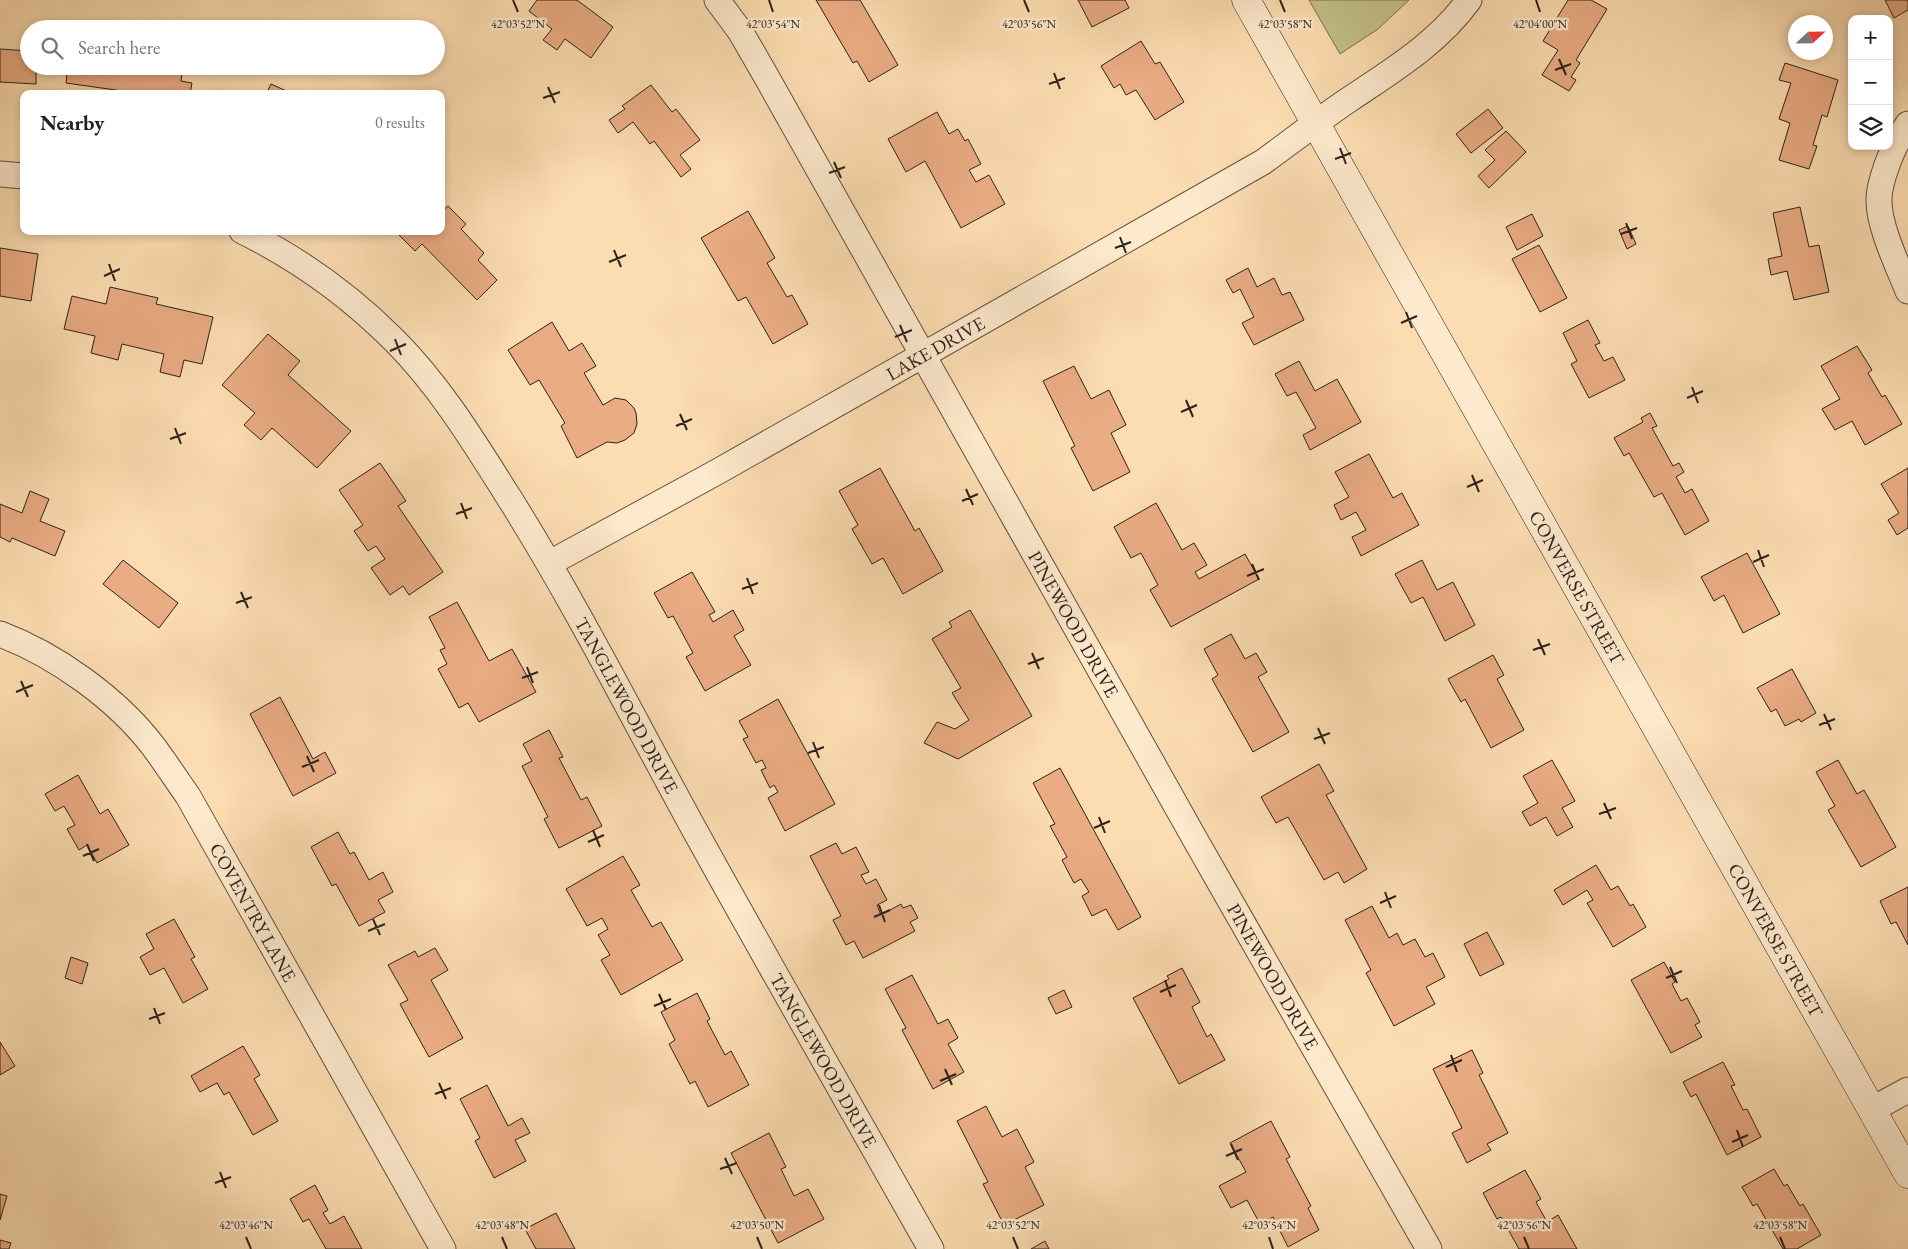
<!DOCTYPE html>
<html lang="en">
<head>
<meta charset="utf-8">
<style>
  :root { --surface:#fff; --page:#f6f6f6; --text:#222; --muted:#767676; --line:#e0e0e0 }
  body { margin:0; font-family:"EB Garamond",serif; background:var(--page); color:var(--text) }
  .controls { position:absolute; right:15px; top:15px; display:grid; overflow:hidden; border-radius:10px; box-shadow:0 2px 8px #0003 }
  .controls button { width:45px; height:45px; display:grid; place-items:center; padding:0; border:0; border-bottom:1px solid var(--line); background:var(--surface); color:var(--text); font:25px sans-serif }
  .compass { position:absolute; left:1788px; top:15px; width:45px; height:45px; border-radius:50%; background:var(--surface); box-shadow:0 2px 8px #0003; rotate:68deg }
  .list { margin:0; padding:0; list-style:none }
  h2 { display:flex; justify-content:space-between; align-items:center; height:65px; margin:0; padding:0 20px; font-size:21px }
  h2 small { font-size:16px; font-weight:400; color:var(--muted) }
  .icon { flex:none; width:28px; height:28px; fill:none; stroke:currentColor; stroke-width:2; stroke-linecap:round; stroke-linejoin:round }
  .map { position:relative; flex:none; width:1908px; height:1249px; overflow:hidden }
  .search { position:absolute; background:var(--surface); box-shadow:0 2px 8px #0003; left:20px; top:20px; width:425px; height:55px; display:flex; align-items:center; gap:12px; box-sizing:border-box; padding:0 18px; border-radius:28px; color:var(--muted); font-size:19px }
  .panel { position:absolute; background:var(--surface); box-shadow:0 2px 8px #0003; left:20px; top:90px; width:425px; height:145px; border-radius:10px }
  .map>svg:first-child { display:block }
  .green { fill:#c3c089; stroke:#787052 }
  .building { fill:#eaac83; stroke:#2d211c }
  .lines { fill:none; stroke-linecap:round; stroke-linejoin:round }
  .minor-casing { stroke:#615041; stroke-width:27 }
  .secondary-casing { stroke:#2d211c; stroke-width:29 }
  .minor { stroke:#fde9cc; stroke-width:25 }
  .secondary { stroke:#fde9cc; stroke-width:28 }
  .ticks { fill:none; stroke:#2d211c; stroke-width:2 }
  .labels { text-anchor:middle; dominant-baseline:central; stroke-width:5; stroke-linejoin:round; paint-order:stroke }
  .street-label { font-size:19px; fill:#2d211c; stroke:#fde9cc }
  .ticks-label { font-size:12px; text-anchor:middle; fill:#2d211c; stroke:#fde9cc; stroke-width:5; stroke-linejoin:round; paint-order:stroke }
</style>
</head>
<body>
<div class="map">
<svg width="1908" height="1249" viewBox="0 0 1908 1249">
  <rect width="100%" height="100%" fill="#fcddb1"/>
  <filter id="stains"><feTurbulence type="fractalNoise" baseFrequency=".004" numOctaves="4"/><feColorMatrix values="0 0 0 0 .2 0 0 0 0 .09 0 0 0 0 .02 0 0 0 .5 -.17"/></filter>
  <radialGradient id="worn" r=".72"><stop offset=".6" stop-color="#630" stop-opacity="0"/><stop offset="1" stop-color="#630" stop-opacity=".3"/></radialGradient>
  <path class="green" d="M 1309,0 L 1409,0 L 1378,29 L 1340,54 Z"/>
  <path class="building" d="M 537,0 L 577,0 L 613,27 L 591,58 L 565,39 L 557,50 L 543,40 L 552,29 L 529,11 Z
    M 816,0 L 860,0 L 898,65 L 869,82 L 857,61 L 853,63 Z
    M 1078,0 L 1125,0 L 1129,8 L 1092,27 Z
    M 1568,0 L 1591,0 L 1607,9 L 1576,60 L 1580,63 L 1571,77 L 1576,80 L 1569,91 L 1542,75 L 1558,50 L 1543,41 Z
    M 1885,0 L 1908,0 L 1908,10 L 1894,18 Z
    M 1141,41 L 1155,64 L 1160,62 L 1184,102 L 1155,120 L 1136,90 L 1126,95 L 1120,84 L 1114,88 L 1101,66 Z
    M 0,49 L 29,51 L 29,66 L 36,66 L 36,84 L 0,82 Z
    M 1785,63 L 1838,80 L 1827,117 L 1822,115 L 1813,145 L 1817,146 L 1809,169 L 1779,160 L 1790,123 L 1779,119 L 1791,83 L 1779,80 Z
    M 68,66 L 183,66 L 181,81 L 192,83 L 190,94 L 144,94 L 66,83 Z
    M 271,84 L 293,94 L 266,94 Z
    M 651,85 L 672,112 L 676,109 L 700,140 L 680,155 L 691,169 L 681,177 L 654,141 L 650,144 L 633,122 L 618,133 L 609,120 L 625,109 L 622,106 Z
    M 1488,109 L 1503,128 L 1471,153 L 1456,134 Z
    M 937,112 L 949,134 L 958,129 L 965,141 L 968,139 L 981,164 L 969,170 L 976,182 L 989,175 L 1005,204 L 961,228 L 925,161 L 906,172 L 888,139 Z
    M 1506,131 L 1526,152 L 1489,188 L 1478,176 L 1495,160 L 1485,150 Z
    M 448,206 L 466,224 L 461,229 L 484,253 L 478,260 L 497,280 L 477,300 L 422,244 L 415,251 L 395,231 L 441,231 L 441,212 Z
    M 1800,207 L 1809,247 L 1819,245 L 1829,292 L 1794,300 L 1787,271 L 1771,275 L 1768,259 L 1782,256 L 1773,213 Z
    M 748,211 L 775,258 L 767,263 L 787,297 L 792,295 L 808,324 L 773,344 L 746,297 L 738,301 L 701,238 Z
    M 1532,214 L 1543,236 L 1517,250 L 1506,227 Z
    M 1628,226 L 1636,244 L 1627,249 L 1619,230 Z
    M 1539,245 L 1567,298 L 1540,312 L 1512,259 Z
    M 0,248 L 38,254 L 31,301 L 0,296 Z
    M 1248,268 L 1257,287 L 1274,278 L 1282,295 L 1290,292 L 1304,320 L 1254,345 L 1242,323 L 1254,317 L 1240,289 L 1233,293 L 1226,280 Z
    M 110,287 L 158,298 L 156,304 L 213,317 L 202,364 L 184,360 L 180,377 L 160,372 L 164,354 L 122,344 L 118,360 L 91,353 L 95,336 L 64,329 L 72,296 L 106,304 Z
    M 1588,320 L 1600,343 L 1595,345 L 1604,361 L 1613,357 L 1625,380 L 1589,398 L 1571,364 L 1577,361 L 1563,333 Z
    M 552,322 L 569,351 L 582,343 L 596,366 L 584,373 L 603,405 L 615,398 L 626,400 L 634,408 L 636,413 L 637,424 L 634,433 L 625,440 L 617,443 L 607,442 L 577,458 L 561,426 L 565,423 L 539,380 L 530,385 L 508,350 Z
    M 268,334 L 300,361 L 288,375 L 351,431 L 317,468 L 272,428 L 261,440 L 244,425 L 255,413 L 222,385 Z
    M 1857,346 L 1872,370 L 1868,373 L 1882,397 L 1885,395 L 1902,424 L 1865,445 L 1852,421 L 1835,430 L 1822,409 L 1840,399 L 1821,366 Z
    M 1299,361 L 1315,391 L 1337,379 L 1361,422 L 1310,450 L 1303,435 L 1316,428 L 1296,392 L 1287,396 L 1275,374 Z
    M 1074,366 L 1091,399 L 1109,390 L 1126,425 L 1111,433 L 1130,472 L 1093,491 L 1071,448 L 1075,446 L 1043,381 Z
    M 1650,413 L 1657,426 L 1652,428 L 1673,466 L 1679,463 L 1684,472 L 1676,477 L 1685,493 L 1692,489 L 1709,521 L 1685,535 L 1662,493 L 1654,497 L 1629,453 L 1624,456 L 1614,438 L 1643,422 L 1641,418 Z
    M 1369,454 L 1393,498 L 1402,493 L 1419,525 L 1361,556 L 1352,537 L 1366,530 L 1356,512 L 1341,520 L 1334,505 L 1349,497 L 1335,472 Z
    M 380,463 L 406,501 L 398,506 L 443,572 L 409,595 L 403,586 L 390,595 L 371,568 L 385,559 L 376,546 L 368,551 L 354,531 L 363,525 L 339,490 Z
    M 880,468 L 915,531 L 919,528 L 943,571 L 903,594 L 883,558 L 872,564 L 852,529 L 858,525 L 839,491 Z
    M 1908,468 L 1908,528 L 1897,535 L 1888,520 L 1899,513 L 1881,484 Z
    M 30,491 L 49,499 L 40,521 L 65,531 L 55,556 L 12,538 L 10,542 L 0,537 L 0,504 L 22,513 Z
    M 1156,503 L 1182,550 L 1194,543 L 1207,565 L 1195,572 L 1199,579 L 1245,554 L 1259,579 L 1171,627 L 1150,590 L 1158,585 L 1141,553 L 1131,558 L 1114,527 Z
    M 1747,553 L 1780,614 L 1743,633 L 1724,595 L 1714,601 L 1701,577 Z
    M 123,560 L 178,603 L 159,628 L 103,584 Z
    M 1422,560 L 1437,590 L 1453,582 L 1475,625 L 1445,641 L 1423,597 L 1411,603 L 1395,574 Z
    M 692,572 L 715,612 L 709,615 L 713,622 L 733,610 L 744,630 L 734,636 L 751,665 L 705,691 L 686,657 L 693,653 L 673,616 L 668,618 L 654,593 Z
    M 457,602 L 489,661 L 512,649 L 536,692 L 479,722 L 468,703 L 459,708 L 438,669 L 447,664 L 440,650 L 445,648 L 429,617 Z
    M 970,610 L 1032,716 L 958,759 L 924,743 L 937,722 L 955,729 L 969,720 L 952,693 L 961,688 L 932,639 L 952,627 L 949,622 Z
    M 1231,634 L 1245,659 L 1256,653 L 1267,672 L 1258,677 L 1289,732 L 1253,752 L 1212,679 L 1218,675 L 1204,649 Z
    M 1493,655 L 1504,675 L 1497,679 L 1524,730 L 1491,748 L 1465,699 L 1461,702 L 1448,679 Z
    M 1792,669 L 1816,713 L 1801,722 L 1799,719 L 1785,726 L 1776,709 L 1771,712 L 1757,688 Z
    M 280,697 L 313,759 L 325,752 L 336,773 L 293,796 L 250,714 Z
    M 778,699 L 835,804 L 785,831 L 768,798 L 778,792 L 774,785 L 770,788 L 761,770 L 766,768 L 762,760 L 756,763 L 743,739 L 748,737 L 739,721 Z
    M 549,730 L 563,757 L 559,758 L 581,800 L 587,797 L 602,826 L 559,848 L 544,819 L 548,817 L 522,766 L 532,761 L 523,744 Z
    M 1552,760 L 1575,801 L 1562,808 L 1573,827 L 1557,836 L 1546,817 L 1530,826 L 1522,812 L 1538,803 L 1523,776 Z
    M 1838,760 L 1857,794 L 1864,790 L 1896,847 L 1861,867 L 1828,810 L 1835,806 L 1816,772 Z
    M 1319,764 L 1334,791 L 1326,795 L 1367,869 L 1344,883 L 1338,872 L 1324,880 L 1288,817 L 1276,823 L 1261,797 Z
    M 1060,768 L 1141,917 L 1118,930 L 1106,909 L 1092,916 L 1082,896 L 1089,892 L 1081,879 L 1074,883 L 1062,860 L 1067,857 L 1050,826 L 1055,824 L 1033,783 Z
    M 78,775 L 100,814 L 108,809 L 129,845 L 97,863 L 87,845 L 79,850 L 67,829 L 75,825 L 64,806 L 55,811 L 45,794 Z
    M 338,832 L 350,854 L 354,852 L 369,880 L 383,872 L 393,892 L 378,900 L 385,912 L 359,926 L 336,884 L 332,886 L 311,847 Z
    M 836,843 L 842,854 L 856,847 L 869,872 L 861,875 L 866,884 L 876,879 L 887,900 L 877,905 L 881,915 L 901,904 L 903,908 L 911,905 L 918,918 L 910,922 L 915,931 L 863,958 L 854,941 L 846,945 L 833,920 L 841,916 L 810,856 Z
    M 623,856 L 640,885 L 631,890 L 652,927 L 661,922 L 683,960 L 621,995 L 601,960 L 610,955 L 598,935 L 608,929 L 602,918 L 587,926 L 566,889 Z
    M 1596,865 L 1611,890 L 1618,886 L 1630,906 L 1633,904 L 1646,927 L 1613,947 L 1587,903 L 1593,900 L 1587,890 L 1563,905 L 1554,890 Z
    M 1908,887 L 1908,945 L 1896,922 L 1891,924 L 1880,901 Z
    M 1372,906 L 1389,938 L 1397,933 L 1403,945 L 1415,939 L 1425,957 L 1433,953 L 1445,977 L 1426,987 L 1435,1004 L 1394,1026 L 1366,973 L 1371,970 L 1345,920 Z
    M 174,919 L 195,957 L 191,959 L 208,989 L 183,1003 L 164,968 L 150,975 L 140,957 L 154,949 L 146,934 Z
    M 1487,932 L 1504,964 L 1480,976 L 1464,944 Z
    M 435,948 L 448,970 L 431,980 L 463,1038 L 429,1057 L 400,1004 L 408,1000 L 388,965 L 415,951 L 418,957 Z
    M 71,957 L 88,963 L 82,984 L 65,978 Z
    M 1664,962 L 1675,982 L 1672,984 L 1681,1001 L 1687,998 L 1700,1022 L 1695,1025 L 1702,1037 L 1671,1053 L 1631,980 Z
    M 1182,968 L 1200,1002 L 1192,1007 L 1207,1037 L 1211,1034 L 1225,1060 L 1179,1084 L 1133,998 L 1169,979 L 1167,976 Z
    M 912,975 L 938,1024 L 948,1019 L 958,1038 L 948,1044 L 964,1072 L 933,1089 L 902,1030 L 906,1028 L 885,989 Z
    M 1064,990 L 1072,1007 L 1056,1014 L 1048,998 Z
    M 697,993 L 710,1019 L 707,1021 L 725,1055 L 731,1051 L 749,1085 L 708,1107 L 695,1081 L 690,1084 L 669,1044 L 675,1040 L 661,1012 Z
    M 0,1042 L 15,1066 L 0,1075 Z
    M 243,1046 L 260,1075 L 254,1079 L 278,1121 L 253,1135 L 229,1092 L 224,1095 L 217,1083 L 200,1092 L 191,1076 Z
    M 1472,1050 L 1483,1073 L 1479,1075 L 1508,1133 L 1487,1144 L 1491,1150 L 1467,1163 L 1452,1133 L 1462,1128 L 1433,1069 Z
    M 1723,1062 L 1735,1085 L 1731,1086 L 1743,1110 L 1747,1109 L 1761,1137 L 1727,1155 L 1696,1094 L 1691,1097 L 1683,1082 Z
    M 487,1085 L 508,1126 L 522,1118 L 530,1133 L 515,1140 L 526,1161 L 494,1178 L 475,1141 L 480,1138 L 460,1099 Z
    M 986,1106 L 1002,1137 L 1017,1129 L 1034,1162 L 1025,1167 L 1044,1205 L 1004,1225 L 983,1184 L 988,1182 L 957,1121 Z
    M 1271,1121 L 1290,1157 L 1286,1159 L 1311,1206 L 1308,1208 L 1319,1230 L 1288,1247 L 1273,1217 L 1260,1224 L 1247,1200 L 1231,1208 L 1219,1186 L 1246,1172 L 1230,1143 Z
    M 769,1133 L 786,1167 L 781,1169 L 794,1196 L 808,1189 L 824,1219 L 778,1243 L 731,1153 Z
    M 1774,1169 L 1784,1186 L 1787,1184 L 1800,1206 L 1803,1204 L 1821,1235 L 1797,1249 L 1783,1249 L 1757,1204 L 1753,1206 L 1742,1187 Z
    M 1525,1170 L 1541,1199 L 1536,1202 L 1547,1222 L 1558,1215 L 1577,1249 L 1519,1249 L 1501,1217 L 1497,1219 L 1483,1193 Z
    M 315,1185 L 328,1210 L 323,1213 L 330,1224 L 344,1216 L 362,1249 L 326,1249 L 309,1219 L 303,1222 L 290,1199 Z
    M 0,1194 L 7,1196 L 0,1220 Z
    M 556,1213 L 575,1249 L 536,1249 L 525,1229 Z
    M 0,1240 L 11,1243 L 9,1249 L 0,1249 Z
    M 1045,1241 L 1049,1249 L 1031,1249 Z"/>
  <g class="lines">
    <g class="minor-casing">
      <g id="minor">
        <path id="s1" d="M 717,0 L 740,31 L 766,76 L 1196,841 L 1429,1249"/>
        <path d="M 1908,124 C 1900,135 1893,149 1888,162 C 1884,174 1879,186 1879,199 C 1878,225 1898,266 1908,291"/>
        <path d="M 0,174 L 24,176"/>
        <path id="s2" d="M 242,231 C 297,258 350,296 394,340 C 440,386 474,442 508,496 C 576,604 633,718 694,829 C 772,970 852,1109 931,1249"/>
        <path id="s3" d="M 550,563 L 717,472 L 1263,162 C 1292,141 1320,119 1350,99 C 1393,70 1438,43 1469,0"/>
        <path id="s4" d="M 0,634 C 56,655 117,699 153,746 C 165,762 176,779 188,796 L 443,1249"/>
        <path d="M 1871,1110 L 1908,1090"/>
      </g>
    </g>
    <g class="secondary-casing">
      <g id="secondary">
        <path id="s5" d="M 1246,0 L 1908,1174"/>
      </g>
    </g>
    <use href="#minor" class="minor"/>
    <use href="#secondary" class="secondary"/>
  </g>
  <path class="ticks" d="M 513,0 L 518,12M 769,0 L 773,12M 1024,0 L 1029,12M 1280,0 L 1285,12M 1536,0 L 1540,12M 1559,59 L 1566,75M 1555,70 L 1571,64M 1054,73 L 1060,89M 1049,84 L 1065,78M 548,87 L 555,103M 543,98 L 560,92M 1340,148 L 1346,164M 1335,159 L 1351,153M 834,162 L 841,178M 829,173 L 845,167M 1626,223 L 1632,239M 1621,234 L 1637,228M 1120,237 L 1126,253M 1115,248 L 1131,242M 614,250 L 621,267M 609,262 L 626,255M 109,264 L 115,281M 104,276 L 120,269M 1406,312 L 1412,328M 1401,323 L 1417,316M 900,325 L 907,342M 895,337 L 912,330M 395,339 L 401,355M 390,351 L 406,344M 1692,387 L 1698,403M 1687,398 L 1703,391M 1186,400 L 1193,417M 1181,412 L 1197,405M 680,414 L 687,430M 676,426 L 692,419M 175,428 L 181,444M 170,439 L 186,433M 1472,475 L 1479,492M 1467,487 L 1483,480M 966,489 L 973,505M 962,501 L 978,494M 461,503 L 467,519M 456,514 L 472,508M 1758,550 L 1764,567M 1753,562 L 1769,555M 1252,564 L 1259,580M 1247,576 L 1264,569M 747,578 L 753,594M 742,589 L 758,583M 241,592 L 248,608M 236,603 L 252,597M 1538,639 L 1545,655M 1533,650 L 1550,644M 1032,653 L 1039,669M 1028,664 L 1044,658M 527,667 L 533,683M 522,678 L 538,672M 21,681 L 28,697M 16,692 L 33,685M 1824,714 L 1831,730M 1819,725 L 1835,719M 1318,728 L 1325,744M 1314,739 L 1330,733M 813,742 L 819,758M 808,753 L 824,747M 307,756 L 314,772M 302,767 L 319,760M 1604,803 L 1611,819M 1599,814 L 1616,808M 1099,817 L 1105,833M 1094,828 L 1110,821M 593,830 L 600,847M 588,842 L 604,835M 87,844 L 94,861M 83,856 L 99,849M 1385,892 L 1391,908M 1380,903 L 1396,896M 879,905 L 885,922M 874,917 L 890,910M 373,919 L 380,935M 368,931 L 385,924M 1670,967 L 1677,983M 1666,978 L 1682,971M 1165,980 L 1171,997M 1160,992 L 1176,985M 659,994 L 666,1010M 654,1006 L 671,999M 154,1008 L 160,1024M 149,1019 L 165,1013M 1451,1055 L 1457,1072M 1446,1067 L 1462,1060M 945,1069 L 952,1085M 940,1081 L 956,1074M 439,1083 L 446,1099M 435,1094 L 451,1088M 1737,1130 L 1743,1147M 1732,1142 L 1748,1135M 1231,1144 L 1238,1160M 1226,1156 L 1242,1149M 725,1158 L 732,1174M 720,1169 L 737,1163M 220,1172 L 226,1188M 215,1183 L 231,1177M 246,1237 L 251,1249M 502,1237 L 507,1249M 757,1237 L 762,1249M 1013,1237 L 1018,1249M 1269,1237 L 1273,1249M 1524,1237 L 1529,1249M 1780,1237 L 1785,1249"/>
  <g class="labels">
    <g class="street-label">
      <text stroke="none"><textPath href="#s3" startOffset="441">LAKE DRIVE</textPath></text>
      <text stroke="none"><textPath href="#s5" startOffset="674">CONVERSE STREET</textPath></text>
      <text stroke="none"><textPath href="#s1" startOffset="719">PINEWOOD DRIVE</textPath></text>
      <text stroke="none"><textPath href="#s2" startOffset="622">TANGLEWOOD DRIVE</textPath></text>
      <text stroke="none"><textPath href="#s4" startOffset="386">COVENTRY LANE</textPath></text>
      <text stroke="none"><textPath href="#s5" startOffset="1079">CONVERSE STREET</textPath></text>
      <text stroke="none"><textPath href="#s1" startOffset="1124">PINEWOOD DRIVE</textPath></text>
      <text stroke="none"><textPath href="#s2" startOffset="1028">TANGLEWOOD DRIVE</textPath></text>
    </g>
  </g>
  <g class="ticks-label">
    <text x="518" y="28">42°03'52"N</text>
    <text x="773" y="28">42°03'54"N</text>
    <text x="1029" y="28">42°03'56"N</text>
    <text x="1285" y="28">42°03'58"N</text>
    <text x="1540" y="28">42°04'00"N</text>
    <text x="246" y="1229">42°03'46"N</text>
    <text x="502" y="1229">42°03'48"N</text>
    <text x="757" y="1229">42°03'50"N</text>
    <text x="1013" y="1229">42°03'52"N</text>
    <text x="1269" y="1229">42°03'54"N</text>
    <text x="1524" y="1229">42°03'56"N</text>
    <text x="1780" y="1229">42°03'58"N</text>
  </g>
  <rect width="100%" height="100%" filter="url(#stains)"/>
  <rect width="100%" height="100%" fill="url(#worn)"/>
</svg>
<div class="controls">
<button>+</button>
<button>−</button>
<button><svg class="icon" aria-label="layers" viewBox="0 0 24 24"><path d="M12 4l9 5-9 5-9-5zM3 14l9 5 9-5"/></svg></button>
</div>
<svg class="compass" viewBox="-18 -18 36 36"><path d="M0-13l5 13h-10z" fill="#e53935"/><path d="M0 13l5-13h-10z" fill="#767676"/></svg>
<div class="search"><svg class="icon" aria-label="search" viewBox="0 0 24 24"><circle cx="10" cy="10" r="6"/><path d="M15 15l6 6"/></svg>Search here</div>
<section class="panel">
<h2>Nearby<small>0 results</small></h2>
<ul class="list">
</ul>
</section>
</div>
</body>
</html>
